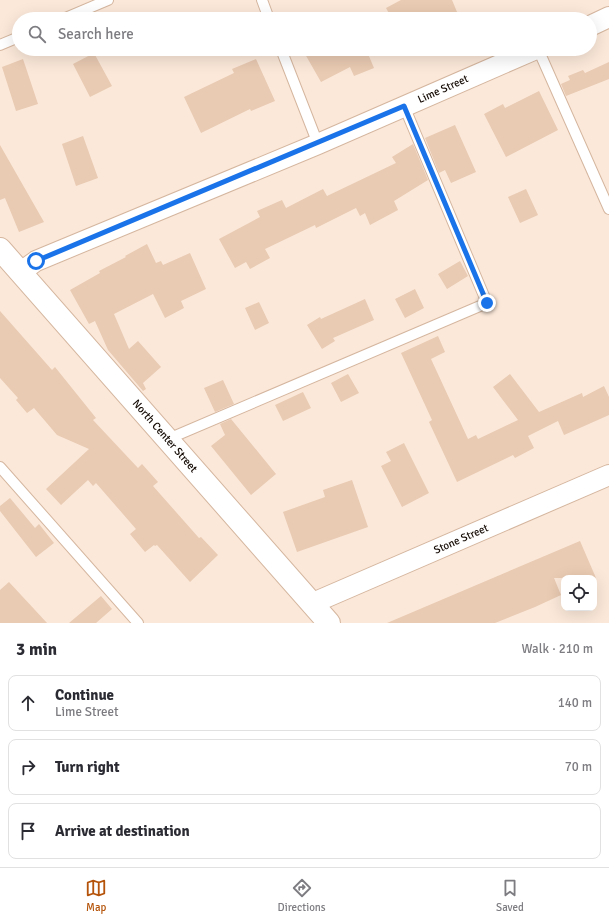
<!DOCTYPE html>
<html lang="en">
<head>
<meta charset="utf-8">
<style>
  :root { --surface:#fff; --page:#f7f7f7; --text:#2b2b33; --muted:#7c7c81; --line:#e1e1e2; --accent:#b45309 }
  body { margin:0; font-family:Signika,sans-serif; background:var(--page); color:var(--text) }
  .controls { position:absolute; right:12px; bottom:12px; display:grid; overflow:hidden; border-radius:8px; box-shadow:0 4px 16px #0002 }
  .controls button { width:36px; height:36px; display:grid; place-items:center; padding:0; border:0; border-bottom:1px solid var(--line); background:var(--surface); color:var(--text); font:20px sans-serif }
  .stop { position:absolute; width:12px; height:12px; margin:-9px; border:3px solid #1a73e8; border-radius:50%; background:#fff }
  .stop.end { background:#1a73e8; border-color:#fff; box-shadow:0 1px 4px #0008 }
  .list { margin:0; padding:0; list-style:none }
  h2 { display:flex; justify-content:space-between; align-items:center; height:52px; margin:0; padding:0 16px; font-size:17px }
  h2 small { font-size:13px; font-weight:400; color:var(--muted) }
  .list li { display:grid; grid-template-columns:26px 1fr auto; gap:12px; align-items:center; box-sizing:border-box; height:56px; margin:0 8px 8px; padding:0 8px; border:1px solid var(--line); border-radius:8px }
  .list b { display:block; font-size:15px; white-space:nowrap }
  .list p { margin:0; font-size:13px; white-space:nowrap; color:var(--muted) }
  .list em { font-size:13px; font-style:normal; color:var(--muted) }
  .icon { flex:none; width:22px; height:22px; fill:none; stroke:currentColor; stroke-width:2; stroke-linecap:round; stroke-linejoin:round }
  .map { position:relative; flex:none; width:609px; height:623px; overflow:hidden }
  .search { position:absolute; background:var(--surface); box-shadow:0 4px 16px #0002; left:12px; right:12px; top:12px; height:44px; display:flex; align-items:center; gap:10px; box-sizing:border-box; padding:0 14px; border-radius:22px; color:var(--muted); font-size:15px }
  .sheet { height:244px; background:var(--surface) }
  nav { display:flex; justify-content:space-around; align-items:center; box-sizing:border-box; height:56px; border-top:1px solid var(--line); background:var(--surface); font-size:11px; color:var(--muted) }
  nav a { display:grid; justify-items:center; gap:2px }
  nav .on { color:var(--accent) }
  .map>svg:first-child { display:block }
  .building { fill:#e9cab2 }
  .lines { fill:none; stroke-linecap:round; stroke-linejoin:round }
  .service-casing { stroke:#d5b69f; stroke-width:12 }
  .minor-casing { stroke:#d5b69f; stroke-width:22 }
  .tertiary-casing { stroke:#d5b69f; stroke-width:24 }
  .service { stroke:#fff; stroke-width:10 }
  .minor { stroke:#fff; stroke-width:20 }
  .tertiary { stroke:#fff; stroke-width:22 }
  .route { stroke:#1a73e8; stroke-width:5 }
  .labels { text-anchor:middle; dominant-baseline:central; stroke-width:3; stroke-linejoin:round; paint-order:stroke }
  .street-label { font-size:11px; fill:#130903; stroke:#fff }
</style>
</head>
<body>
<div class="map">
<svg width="609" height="623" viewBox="0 0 609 623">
  <rect width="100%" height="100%" fill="#fbe8d9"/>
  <path class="building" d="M 401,0 L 452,0 L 460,19 L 392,19 L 386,8 Z
    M 315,49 L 366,49 L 374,68 L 354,76 L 350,67 L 321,82 L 305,54 Z
    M 94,53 L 112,86 L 90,97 L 73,64 Z
    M 23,59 L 38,104 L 16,111 L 2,67 Z
    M 256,59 L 275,101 L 251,111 L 250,109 L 201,133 L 184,97 L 234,73 L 232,69 Z
    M 609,62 L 609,79 L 566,96 L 561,84 L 570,80 L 568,76 L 583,70 L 585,73 Z
    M 539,91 L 558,130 L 506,157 L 484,114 L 503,104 L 505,108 Z
    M 455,125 L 476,172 L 451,183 L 445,170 L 439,173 L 425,138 Z
    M 83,136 L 98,178 L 76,186 L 62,144 Z
    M 413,144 L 428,180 L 394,201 L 398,210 L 370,225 L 365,213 L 360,216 L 356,208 L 316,228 L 315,225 L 265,249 L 270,258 L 250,269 L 246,262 L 235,268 L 219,239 L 260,217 L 257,211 L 282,200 L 286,208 L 323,189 L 327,196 L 396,163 L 392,157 Z
    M 0,145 L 44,222 L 19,232 L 5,198 L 0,200 Z
    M 526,189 L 538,215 L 520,223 L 508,197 Z
    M 147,244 L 156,263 L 161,261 L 163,265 L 190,253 L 206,289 L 181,301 L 184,308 L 165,318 L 153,294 L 114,314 L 129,349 L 138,341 L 161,367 L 143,383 L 146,389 L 143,391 L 108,350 L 95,321 L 89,324 L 70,290 L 100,273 L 99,271 L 126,257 L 125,256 Z
    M 460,261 L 468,276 L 447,289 L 438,274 Z
    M 415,289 L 424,308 L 405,318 L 395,299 Z
    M 365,299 L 374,320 L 333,338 L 335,341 L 322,349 L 307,325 L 320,317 L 321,319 Z
    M 259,302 L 269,323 L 255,330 L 245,308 Z
    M 0,311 L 52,370 L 55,367 L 96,418 L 93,420 L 138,468 L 142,464 L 158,482 L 153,486 L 199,538 L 201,537 L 218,555 L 190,582 L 157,545 L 155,546 L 154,545 L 145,552 L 130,534 L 136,529 L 96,483 L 93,486 L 88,480 L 61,505 L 46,489 L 89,449 L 57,435 L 34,408 L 27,413 L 16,400 L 18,398 L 0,378 Z
    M 438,336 L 445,352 L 431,359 L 468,439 L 476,435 L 478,439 L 518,420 L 493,387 L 510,374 L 539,412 L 582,393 L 583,397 L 604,386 L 609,397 L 609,415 L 564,435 L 558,421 L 528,436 L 534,448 L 515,458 L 513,455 L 457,482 L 429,422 L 432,420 L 401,353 Z
    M 348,374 L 359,393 L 341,402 L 331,383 Z
    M 223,380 L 234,404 L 215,412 L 204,388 Z
    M 303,392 L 311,408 L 283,421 L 275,405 Z
    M 231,419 L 276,474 L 251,495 L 211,446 L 225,435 L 220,424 Z
    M 404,443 L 429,493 L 402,507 L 381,466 L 391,461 L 386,452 Z
    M 352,480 L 368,527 L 297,552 L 283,512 L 325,497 L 323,490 Z
    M 10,498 L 35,528 L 39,524 L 54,543 L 36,557 L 0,511 L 0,506 Z
    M 580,541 L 596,578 L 554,578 L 561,595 L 535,607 L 495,623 L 387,623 Z
    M 9,582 L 47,623 L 0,623 L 0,590 Z
    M 101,596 L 112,609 L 96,623 L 69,623 Z"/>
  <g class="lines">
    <g class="service-casing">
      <path id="service" d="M 262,0 L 269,19
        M 63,19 L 108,0
        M 0,45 L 19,37
        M 281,49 L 318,144
        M 538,49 L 609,209
        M 168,439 L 487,303 L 404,106
        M 0,467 L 138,623"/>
    </g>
    <g class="minor-casing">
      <path id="minor" d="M 590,26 L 609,17
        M 21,272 L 36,261 L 318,144 L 536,49
        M 313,603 L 609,475"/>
    </g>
    <g class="tertiary-casing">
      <path id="tertiary" d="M 0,249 L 329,623"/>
    </g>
    <use href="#service" class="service"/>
    <use href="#minor" class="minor"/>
    <use href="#tertiary" class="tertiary"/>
  </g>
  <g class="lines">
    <path class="route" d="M 36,261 L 404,106 L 487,303"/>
  </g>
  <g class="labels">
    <g class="street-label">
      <text transform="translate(443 89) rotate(-24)">Lime Street</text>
      <text transform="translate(165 436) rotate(49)">North Center Street</text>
      <text transform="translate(461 539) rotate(-24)">Stone Street</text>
    </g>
  </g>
</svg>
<div class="controls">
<button><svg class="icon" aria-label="locate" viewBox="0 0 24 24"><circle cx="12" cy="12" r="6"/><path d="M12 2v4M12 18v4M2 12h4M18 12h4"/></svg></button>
</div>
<div class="stop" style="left:36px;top:261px"></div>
<div class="stop end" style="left:487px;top:303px"></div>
<div class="search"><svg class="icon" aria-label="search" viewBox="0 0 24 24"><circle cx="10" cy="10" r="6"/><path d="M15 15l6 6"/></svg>Search here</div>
</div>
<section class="sheet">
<h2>3 min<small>Walk · 210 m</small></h2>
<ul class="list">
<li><svg class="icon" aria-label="ahead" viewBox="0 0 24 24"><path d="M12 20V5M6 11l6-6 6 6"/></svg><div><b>Continue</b><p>Lime Street</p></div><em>140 m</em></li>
<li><svg class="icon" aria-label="right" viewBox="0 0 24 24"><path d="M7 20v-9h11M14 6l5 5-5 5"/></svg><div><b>Turn right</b></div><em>70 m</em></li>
<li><svg class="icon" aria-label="arrive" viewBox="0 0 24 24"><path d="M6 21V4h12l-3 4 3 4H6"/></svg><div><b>Arrive at destination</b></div></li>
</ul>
</section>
<nav>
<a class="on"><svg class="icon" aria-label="map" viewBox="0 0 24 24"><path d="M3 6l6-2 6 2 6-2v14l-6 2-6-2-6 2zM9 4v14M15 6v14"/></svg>Map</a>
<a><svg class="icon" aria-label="directions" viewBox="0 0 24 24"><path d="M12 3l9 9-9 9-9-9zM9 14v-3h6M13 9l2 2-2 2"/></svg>Directions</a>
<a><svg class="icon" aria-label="saved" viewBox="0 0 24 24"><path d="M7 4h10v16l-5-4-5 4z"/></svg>Saved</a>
</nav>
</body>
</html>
